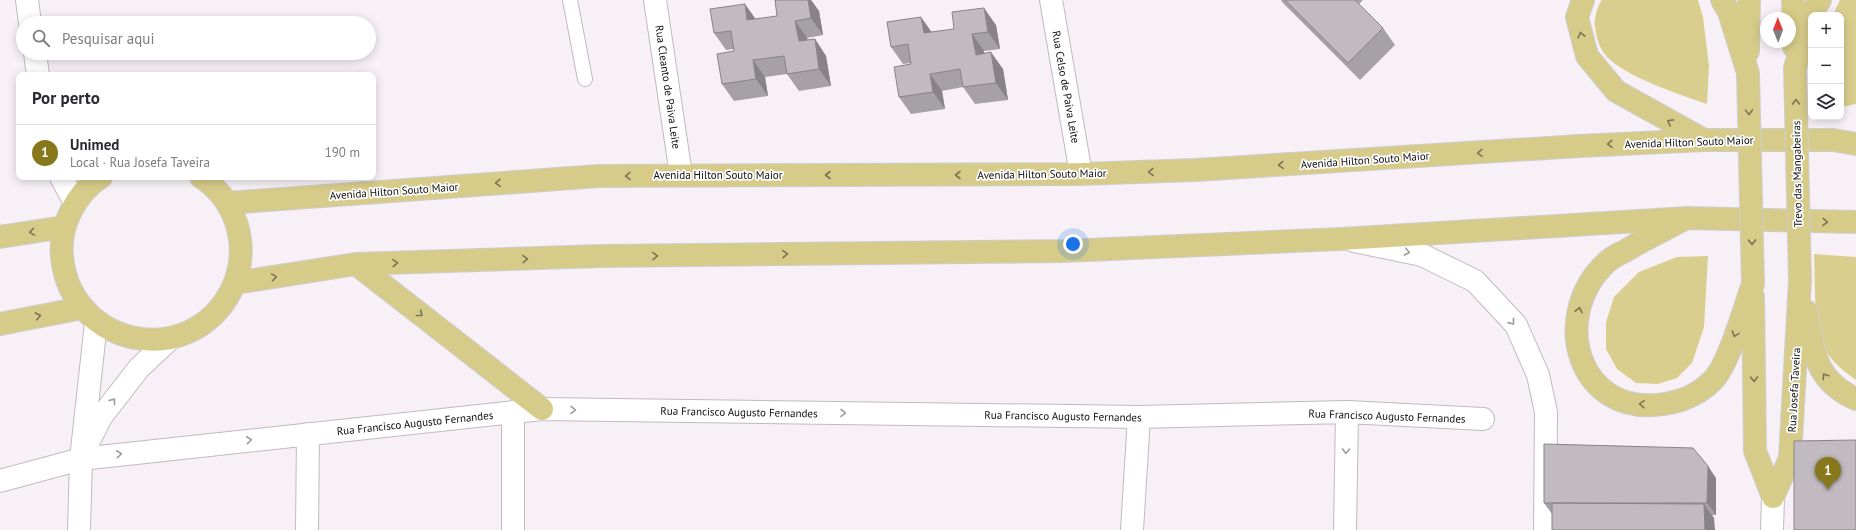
<!DOCTYPE html>
<html lang="pt">
<head>
<meta charset="utf-8">
<style>
  :root { --surface:#fff; --page:#f7f7f7; --text:#2b2b33; --muted:#7c7c81; --line:#e1e1e2; --accent:#88781c }
  body { margin:0; font-family:"PT Sans",sans-serif; background:var(--page); color:var(--text) }
  .controls { position:absolute; right:12px; top:12px; display:grid; overflow:hidden; border-radius:8px; box-shadow:0 2px 10px #0003 }
  .controls button { width:36px; height:36px; display:grid; place-items:center; padding:0; border:0; border-bottom:1px solid var(--line); background:var(--surface); color:var(--text); font:20px sans-serif }
  .compass { position:absolute; left:1760px; top:12px; width:36px; height:36px; border-radius:50%; background:var(--surface); box-shadow:0 2px 10px #0003; rotate:359deg }
  .you { position:absolute; left:1073px; top:244px; width:14px; height:14px; margin:-10px; border:3px solid #fff; border-radius:50%; background:#1a73e8; box-shadow:0 0 0 6px #1a73e833 }
  .badge { display:grid; place-items:center; width:26px; height:26px; border-radius:50%; background:var(--accent); color:#fff; font-size:13px; font-weight:700 }
  .pin { position:absolute; translate:-50% -33px; filter:drop-shadow(0 1px 2px #0008) }
  .pin::after { content:''; position:absolute; top:21px; width:14px; height:12px; background:inherit; clip-path:polygon(0 0,100% 0,50% 100%) }
  .list { margin:0; padding:0; list-style:none }
  h2 { display:flex; justify-content:space-between; align-items:center; height:52px; margin:0; padding:0 16px; font-size:17px }
  h2 small { font-size:13px; font-weight:400; color:var(--muted) }
  .list li { display:grid; grid-template-columns:26px 1fr auto; gap:12px; align-items:center; box-sizing:border-box; height:56px; padding:0 16px; border-top:1px solid var(--line) }
  .list b { display:block; font-size:15px; white-space:nowrap }
  .list p { margin:0; font-size:13px; white-space:nowrap; color:var(--muted) }
  .list em { font-size:13px; font-style:normal; color:var(--muted) }
  .icon { flex:none; width:22px; height:22px; fill:none; stroke:currentColor; stroke-width:2; stroke-linecap:round; stroke-linejoin:round }
  .map { position:relative; flex:none; width:1856px; height:530px; overflow:hidden }
  .search { position:absolute; background:var(--surface); box-shadow:0 2px 10px #0003; left:16px; top:16px; width:360px; height:44px; display:flex; align-items:center; gap:10px; box-sizing:border-box; padding:0 14px; border-radius:22px; color:var(--muted); font-size:15px }
  .panel { position:absolute; background:var(--surface); box-shadow:0 2px 10px #0003; left:16px; top:72px; width:360px; height:108px; border-radius:8px }
  .map>svg:first-child { display:block }
  .green { fill:#dace8e }
  .lines { fill:none; stroke-linecap:round; stroke-linejoin:round }
  .service-casing { stroke:#c0babf; stroke-width:16 }
  .minor-casing { stroke:#c0babf; stroke-width:24 }
  .tertiary-casing { stroke:#c0babf; stroke-width:24 }
  .secondary-casing { stroke:#c0babf; stroke-width:24 }
  .primary-casing { stroke:#cfcecf; stroke-width:24 }
  .service { stroke:#fff; stroke-width:14 }
  .minor { stroke:#fff; stroke-width:22 }
  .tertiary { stroke:#fff; stroke-width:22 }
  .secondary { stroke:#fff; stroke-width:22 }
  .primary { stroke:#d7cb89; stroke-width:22 }
  .primary-bridge-casing { stroke:#cfcecf; stroke-width:24; stroke-linecap:butt }
  .primary-bridge { stroke:#d7cb89; stroke-width:22 }
  .wall { fill:#a6a1a6 }
  .shaded-wall { fill:#878387 }
  .building { fill:#c1bbc1; stroke:#878387 }
  .oneway { stroke:#7c7551 }
  .oneway2 { stroke:#9e9d9e }
  .labels { text-anchor:middle; dominant-baseline:central; stroke-width:3.5; stroke-linejoin:round; paint-order:stroke }
  .street-label { font-size:11px; fill:#0d0b0d; stroke:#fff }
</style>
</head>
<body>
<div class="map">
<svg width="1856" height="530" viewBox="0 0 1856 530">
  <rect width="100%" height="100%" fill="#f7f1f7"/>
  <path class="green" d="M 1602,0 L 1698,0 L 1703,17 L 1709,66 L 1707,104 C 1679,94 1628,78 1607,57 C 1599,48 1596,37 1595,26 C 1594,19 1597,6 1602,0 Z
    M 1840,0 L 1856,0 L 1856,104 L 1841,107 L 1841,15 L 1833,15 Z
    M 1814,254 L 1856,257 L 1856,380 C 1843,371 1830,360 1822,345 C 1814,328 1815,275 1814,254 Z
    M 1708,256 L 1704,327 L 1692,363 L 1677,378 L 1658,384 L 1636,383 L 1617,369 L 1606,349 L 1606,322 L 1614,297 L 1639,272 L 1677,257 Z"/>
  <g class="lines">
    <g class="service-casing">
      <path id="service" d="M 570,0 L 585,79"/>
    </g>
    <g class="minor-casing">
      <path id="minor" d="M 655,0 L 681,175
        M 0,481 L 81,459 L 542,409 L 1139,417 L 1347,412 L 1483,419
        M 307,530 L 308,434
        M 513,530 L 513,413
        M 1132,530 L 1139,417
        M 1345,530 L 1347,412"/>
    </g>
    <g class="tertiary-casing">
      <path id="tertiary" d="M 27,0 L 30,23
        M 1051,0 L 1081,174
        M 35,53 L 38,75
        M 61,177 L 75,203
        M 1354,241 L 1422,255 L 1475,281 L 1516,325 L 1538,375 L 1546,412 L 1545,530"/>
    </g>
    <g class="secondary-casing">
      <path id="secondary" d="M 88,443 L 101,417 L 139,368 L 171,338
        M 79,530 L 81,459 L 96,323
        M 1772,530 L 1773,497"/>
    </g>
    <g class="primary-casing">
      <path id="primary" d="M 1583,0 L 1577,17 L 1587,56 L 1616,91 L 1704,140
        M 1722,0 L 1729,12 L 1748,73
        M 1793,0 L 1794,47
        M 1748,51 L 1749,0
        M 1795,68 L 1811,14 L 1820,0
        M 101,177 C 75,194 59,226 62,257 C 71,347 189,371 231,291 C 240,273 243,253 239,233 C 234,210 221,190 201,177
        M 227,203 L 599,176 L 1081,174 L 1195,170 L 1579,146 L 1705,140 L 1833,140 L 1856,144
        M 1681,221 C 1662,231 1643,240 1625,251 C 1619,254 1612,257 1607,262 C 1549,315 1577,418 1664,404 C 1683,401 1698,395 1712,381 C 1729,365 1744,308 1753,284
        M 0,237 L 64,227
        M 356,264 L 542,409
        M 235,283 L 356,264 L 601,256 L 1064,251 L 1341,239 L 1688,218 L 1856,222
        M 1753,297 L 1755,451 L 1773,497
        M 1806,311 C 1814,351 1814,380 1856,399
        M 0,324 L 82,308
        M 1773,497 L 1790,458 L 1800,280"/>
    </g>
    <use href="#service" class="service"/>
    <use href="#minor" class="minor"/>
    <use href="#tertiary" class="tertiary"/>
    <use href="#secondary" class="secondary"/>
    <use href="#primary" class="primary"/>
    <g class="primary-bridge-casing">
      <path id="primary-bridge" d="M 1795,68 L 1800,280
        M 1748,73 L 1753,284"/>
    </g>
    <use href="#primary-bridge" class="primary-bridge"/>
  </g>
  <path class="wall" d="M 775,0 L 811,0 L 819,11 L 823,35 L 807,38 L 808,40 L 815,39 L 826,56 L 831,86 L 799,91 L 787,74 L 765,77 L 768,96 L 734,101 L 722,84 L 734,51 L 734,49 L 726,50 L 714,33 L 777,16 Z
    M 1281,0 L 1363,0 L 1359,4 L 1383,28 L 1395,45 L 1360,80 L 1283,3 Z
    M 996,25 L 1000,49 L 984,51 L 984,53 L 1003,69 L 1008,100 L 975,104 L 963,87 L 942,91 L 945,109 L 911,114 L 899,97 L 911,64 L 911,63 L 903,64 L 891,47 L 932,32 Z
    M 1716,478 L 1716,515 L 1712,515 L 1714,518 L 1552,514 L 1544,503 Z"/>
  <path class="shaded-wall" d="M 808,0 L 811,0 L 819,11 L 823,35 L 811,18 Z
    M 745,4 L 757,21 L 747,20 Z
    M 984,8 L 996,25 L 1000,49 L 988,32 Z
    M 921,17 L 933,34 L 924,33 Z
    M 795,21 L 807,38 L 811,58 L 799,41 Z
    M 972,34 L 984,51 L 988,72 L 976,55 Z
    M 815,39 L 826,56 L 831,86 L 819,69 Z
    M 991,52 L 1003,69 L 1008,100 L 996,83 Z
    M 753,60 L 765,77 L 768,96 L 756,79 Z
    M 930,74 L 942,91 L 945,109 L 933,92 Z
    M 1708,466 L 1716,478 L 1716,515 L 1707,503 Z
    M 1704,504 L 1714,518 L 1715,530 L 1705,530 Z"/>
  <path class="building" d="M 775,0 L 808,0 L 811,18 L 795,21 L 799,41 L 815,39 L 819,69 L 787,74 L 784,56 L 753,60 L 756,79 L 722,84 L 717,54 L 734,51 L 731,31 L 714,33 L 710,9 L 745,4 L 747,20 L 777,16 Z
    M 1285,0 L 1355,0 L 1383,28 L 1348,63 Z
    M 984,8 L 988,32 L 972,34 L 976,55 L 991,52 L 996,83 L 963,87 L 960,69 L 930,74 L 933,92 L 899,97 L 894,67 L 911,64 L 908,44 L 891,47 L 887,22 L 921,17 L 924,33 L 954,29 L 952,12 Z
    M 1856,440 L 1856,530 L 1794,530 L 1794,441 Z
    M 1544,444 L 1693,448 L 1708,466 L 1707,503 L 1544,503 Z
    M 1552,503 L 1704,504 L 1705,530 L 1552,530 Z"/>
  <defs><path id="oneway-chevron" d="M-2-3.5L2.5 0L-2 3.5" fill="none" stroke-width="1.6" stroke-linecap="round" stroke-linejoin="round"/></defs>
  <g class="oneway">
    <use href="#oneway-chevron" transform="translate(1581 35) rotate(-104)"/>
    <use href="#oneway-chevron" transform="translate(1796 102) rotate(-91)"/>
    <use href="#oneway-chevron" transform="translate(1749 112) rotate(89)"/>
    <use href="#oneway-chevron" transform="translate(1670 122) rotate(-152)"/>
    <use href="#oneway-chevron" transform="translate(1610 144) rotate(178)"/>
    <use href="#oneway-chevron" transform="translate(1480 153) rotate(176)"/>
    <use href="#oneway-chevron" transform="translate(1281 165) rotate(177)"/>
    <use href="#oneway-chevron" transform="translate(1151 172) rotate(178)"/>
    <use href="#oneway-chevron" transform="translate(828 175) rotate(180)"/>
    <use href="#oneway-chevron" transform="translate(958 175) rotate(180)"/>
    <use href="#oneway-chevron" transform="translate(628 176) rotate(179)"/>
    <use href="#oneway-chevron" transform="translate(498 183) rotate(176)"/>
    <use href="#oneway-chevron" transform="translate(1825 222) rotate(2)"/>
    <use href="#oneway-chevron" transform="translate(32 232) rotate(171)"/>
    <use href="#oneway-chevron" transform="translate(1752 242) rotate(89)"/>
    <use href="#oneway-chevron" transform="translate(785 254) rotate(-1)"/>
    <use href="#oneway-chevron" transform="translate(655 256) rotate(-1)"/>
    <use href="#oneway-chevron" transform="translate(525 259) rotate(-2)"/>
    <use href="#oneway-chevron" transform="translate(395 263) rotate(-2)"/>
    <use href="#oneway-chevron" transform="translate(274 277) rotate(-9)"/>
    <use href="#oneway-chevron" transform="translate(1579 310) rotate(-78)"/>
    <use href="#oneway-chevron" transform="translate(420 314) rotate(38)"/>
    <use href="#oneway-chevron" transform="translate(38 316) rotate(-11)"/>
    <use href="#oneway-chevron" transform="translate(1735 334) rotate(110)"/>
    <use href="#oneway-chevron" transform="translate(1825 376) rotate(-124)"/>
    <use href="#oneway-chevron" transform="translate(1754 379) rotate(89)"/>
    <use href="#oneway-chevron" transform="translate(1642 404) rotate(-176)"/>
  </g>
  <g class="oneway2">
    <use href="#oneway-chevron" transform="translate(1407 252) rotate(11)"/>
    <use href="#oneway-chevron" transform="translate(1512 322) rotate(51)"/>
    <use href="#oneway-chevron" transform="translate(113 401) rotate(-52)"/>
    <use href="#oneway-chevron" transform="translate(573 410) rotate(1)"/>
    <use href="#oneway-chevron" transform="translate(843 413) rotate(1)"/>
    <use href="#oneway-chevron" transform="translate(249 440) rotate(-6)"/>
    <use href="#oneway-chevron" transform="translate(1346 451) rotate(91)"/>
    <use href="#oneway-chevron" transform="translate(119 454) rotate(-6)"/>
  </g>
  <g class="labels">
    <g class="street-label">
      <text transform="translate(668 87) rotate(82)">Rua Cleanto de Paiva Leite</text>
      <text transform="translate(1066 87) rotate(80)">Rua Celso de Paiva Leite</text>
      <text transform="translate(1689 142) rotate(-2)">Avenida Hilton Souto Maior</text>
      <text transform="translate(1365 160) rotate(-4)">Avenida Hilton Souto Maior</text>
      <text transform="translate(1042 174) rotate(-1)">Avenida Hilton Souto Maior</text>
      <text transform="translate(1797 174) rotate(-91)">Trevo das Mangabeiras</text>
      <text x="718" y="175">Avenida Hilton Souto Maior</text>
      <text transform="translate(394 191) rotate(-4)">Avenida Hilton Souto Maior</text>
      <text transform="translate(1794 390) rotate(-87)">Rua Josefa Taveira</text>
      <text transform="translate(739 412) rotate(1)">Rua Francisco Augusto Fernandes</text>
      <text transform="translate(1063 416) rotate(1)">Rua Francisco Augusto Fernandes</text>
      <text transform="translate(1387 416) rotate(2)">Rua Francisco Augusto Fernandes</text>
      <text transform="translate(415 423) rotate(-6)">Rua Francisco Augusto Fernandes</text>
    </g>
  </g>
</svg>
<div class="controls">
<button>+</button>
<button>−</button>
<button><svg class="icon" aria-label="layers" viewBox="0 0 24 24"><path d="M12 4l9 5-9 5-9-5zM3 14l9 5 9-5"/></svg></button>
</div>
<svg class="compass" viewBox="-18 -18 36 36"><path d="M0-13l5 13h-10z" fill="#e53935"/><path d="M0 13l5-13h-10z" fill="#7c7c81"/></svg>
<div class="you"></div>
<div class="pin badge" style="left:1828px;top:490px">1</div>
<div class="search"><svg class="icon" aria-label="search" viewBox="0 0 24 24"><circle cx="10" cy="10" r="6"/><path d="M15 15l6 6"/></svg>Pesquisar aqui</div>
<section class="panel">
<h2>Por perto<small></small></h2>
<ul class="list">
<li><span class="badge">1</span><div><b>Unimed</b><p>Local · Rua Josefa Taveira</p></div><em>190 m</em></li>
</ul>
</section>
</div>
</body>
</html>
